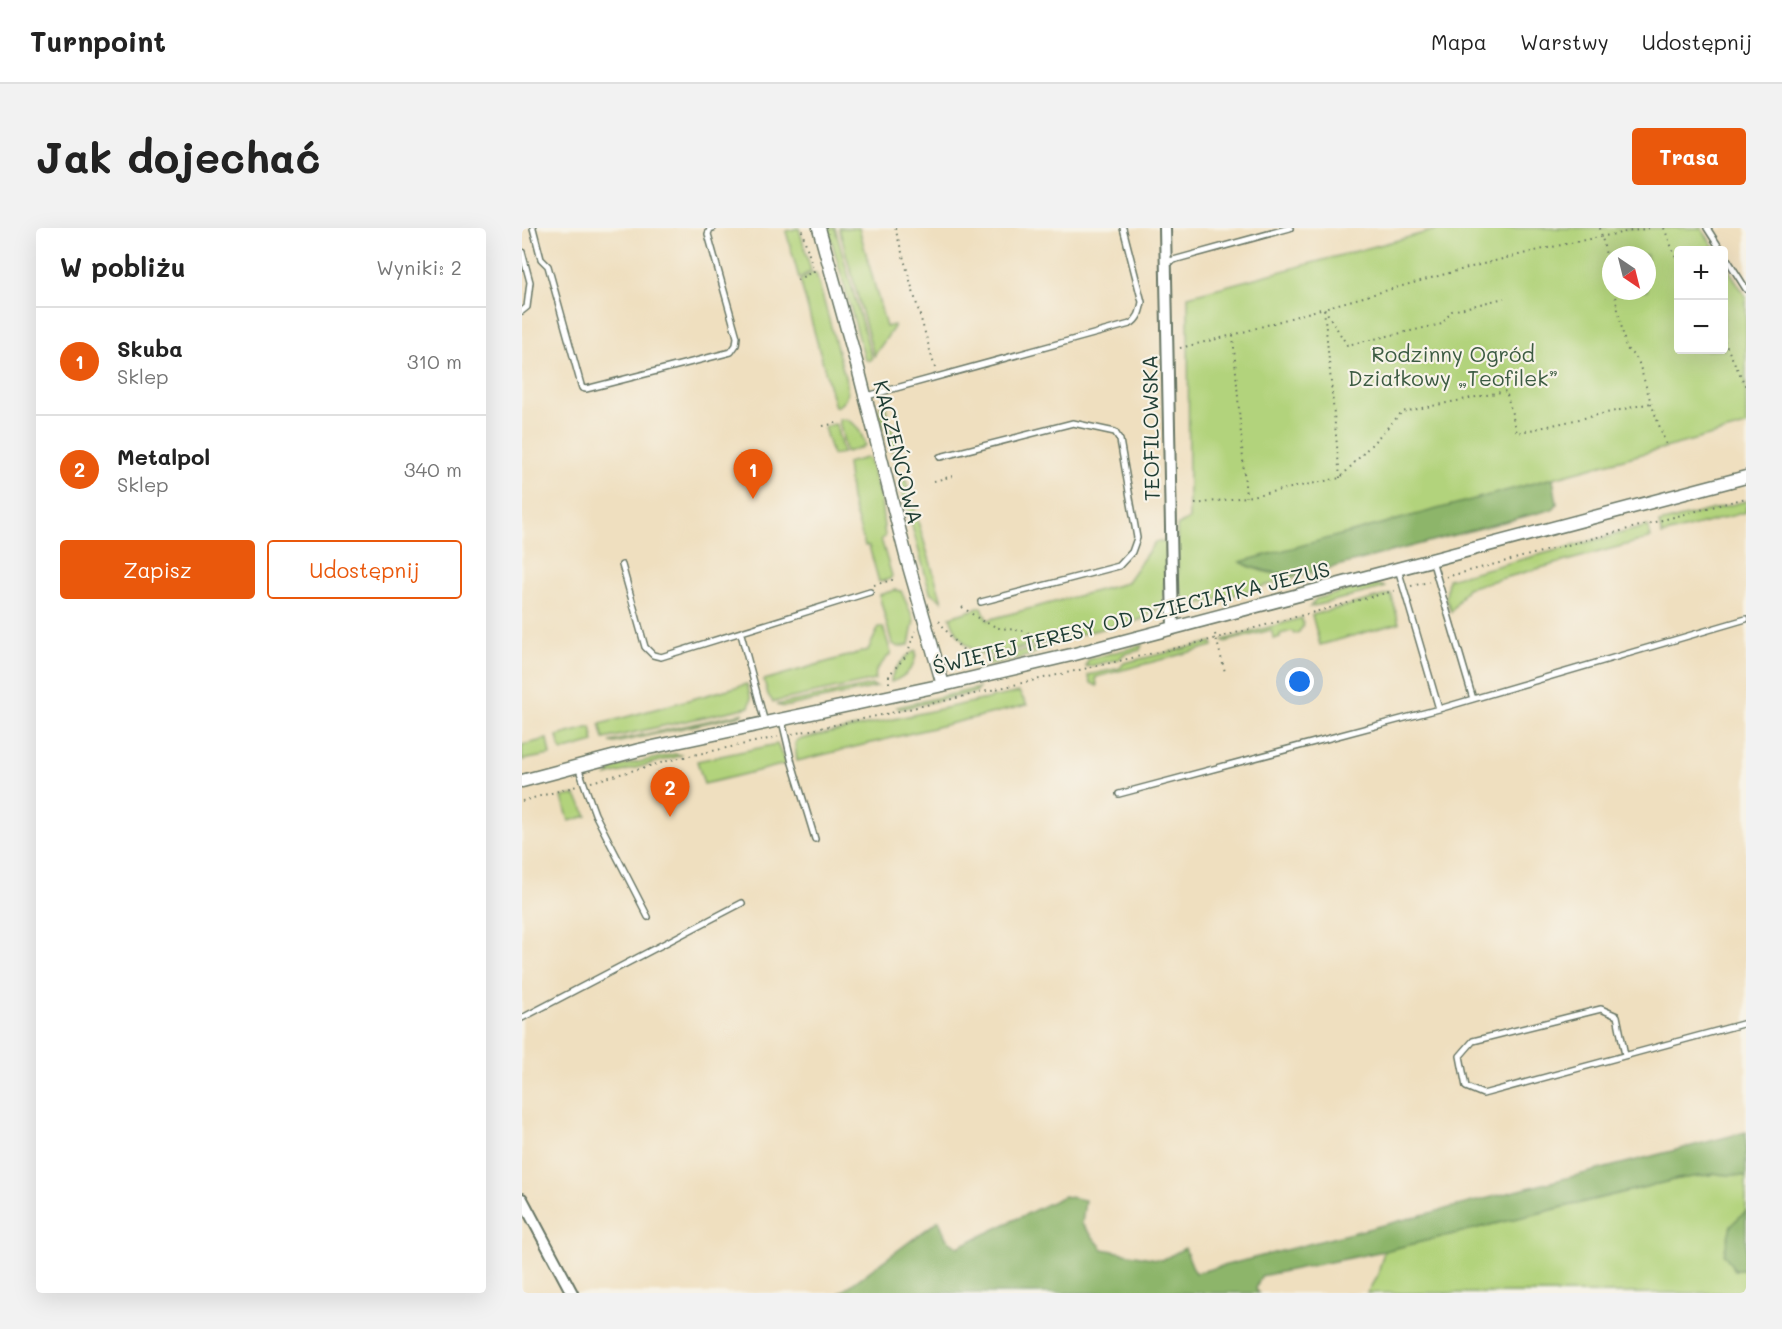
<!DOCTYPE html>
<html lang="pl">
<head>
<meta charset="utf-8">
<style>
  :root { --surface:#fff; --page:#f2f2f2; --text:#222; --muted:#767676; --line:#e0e0e0; --accent:#ea580c }
  body { margin:0; font-family:Mali,sans-serif; background:var(--page); color:var(--text) }
  .controls { position:absolute; right:18px; top:18px; display:grid; overflow:hidden; border-radius:6px; box-shadow:0 6px 24px #0002 }
  .controls button { width:54px; height:54px; display:grid; place-items:center; padding:0; border:0; border-bottom:2px solid var(--line); background:var(--surface); color:var(--text); font:30px sans-serif }
  .compass { position:absolute; left:1080px; top:18px; width:54px; height:54px; border-radius:50%; background:var(--surface); box-shadow:0 6px 24px #0002; rotate:145deg }
  .you { position:absolute; left:778px; top:454px; width:21px; height:21px; margin:-15px; border:4px solid #fff; border-radius:50%; background:#1a73e8; box-shadow:0 0 0 9px #1a73e833 }
  .badge { display:grid; place-items:center; width:39px; height:39px; border-radius:50%; background:var(--accent); color:#fff; font-size:20px; font-weight:700 }
  .pin { position:absolute; translate:-50% -50px; filter:drop-shadow(0 2px 3px #0008) }
  .pin::after { content:''; position:absolute; top:32px; width:21px; height:18px; background:inherit; clip-path:polygon(0 0,100% 0,50% 100%) }
  .list { margin:0; padding:0; list-style:none }
  h2 { display:flex; justify-content:space-between; align-items:center; height:78px; margin:0; padding:0 24px; font-size:26px }
  h2 small { font-size:20px; font-weight:400; color:var(--muted) }
  .list li { display:grid; grid-template-columns:39px 1fr auto; gap:18px; align-items:center; box-sizing:border-box; height:108px; padding:0 24px; border-top:2px solid var(--line) }
  .list b { display:block; font-size:22px; white-space:nowrap }
  .list p { margin:0; font-size:20px; white-space:nowrap; color:var(--muted) }
  .list em { font-size:20px; font-style:normal; color:var(--muted) }
  .actions { display:flex; gap:12px; padding:18px 24px }
  .actions a { flex:1; padding:14px 0; border:2px solid var(--accent); border-radius:6px; text-align:center; font-size:21px; color:var(--accent) }
  .actions .main { background:var(--accent); color:#fff }
  .map { position:relative; flex:none; width:1224px; height:1065px; overflow:hidden; border-radius:6px }
  header { display:flex; align-items:center; gap:36px; box-sizing:border-box; height:84px; padding:0 30px; background:var(--surface); border-bottom:2px solid var(--line) }
  header strong { font-size:28px }
  nav { display:flex; gap:33px; margin-inline-start:auto; font-size:21px }
  .intro { display:flex; align-items:center; justify-content:space-between; box-sizing:border-box; height:144px; padding:0 36px }
  h1 { margin:0; font-size:42px }
  .button { padding:15px 27px; border-radius:6px; background:var(--accent); color:#fff; font-size:21px; font-weight:700 }
  main { display:flex; gap:36px; padding:0 36px }
  aside { flex:1; background:var(--surface); border-radius:6px; box-shadow:0 6px 24px #0002 }
  .map>svg:first-child { display:block }
  .green { fill:#b2d37b; stroke:#688858; stroke-width:1.5; fill-rule:evenodd }
  .forest { fill:#8db56b; stroke:#567950; stroke-width:1.5 }
  .lines { fill:none; stroke-linecap:round; stroke-linejoin:round }
  .service-casing { stroke:#687665; stroke-width:8 }
  .minor-casing { stroke:#687665; stroke-width:14 }
  .tertiary-casing { stroke:#687665; stroke-width:15 }
  .path { stroke:#687665; stroke-width:2; stroke-dasharray:1.5 4.5; stroke-linecap:butt }
  .service { stroke:#fff; stroke-width:5 }
  .minor { stroke:#fff; stroke-width:10 }
  .tertiary { stroke:#fff; stroke-width:12 }
  .labels { text-anchor:middle; dominant-baseline:central; stroke-width:4.5; stroke-linejoin:round; paint-order:stroke }
  .park-label { font-size:21px; fill:#3c5b42; stroke:#f7f3e8 }
  .street-label { font-size:21px; fill:#1f3d34; stroke:#f7f3e8 }
</style>
</head>
<body>
<header>
<strong>Turnpoint</strong>
<nav><a>Mapa</a><a>Warstwy</a><a>Udostępnij</a></nav>
</header>
<div class="intro"><h1>Jak dojechać</h1><a class="button">Trasa</a></div>
<main>
<aside>
<h2>W pobliżu<small>Wyniki: 2</small></h2>
<ul class="list">
<li><span class="badge">1</span><div><b>Skuba</b><p>Sklep</p></div><em>310 m</em></li>
<li><span class="badge">2</span><div><b>Metalpol</b><p>Sklep</p></div><em>340 m</em></li>
</ul>
<div class="actions"><a class="main">Zapisz</a><a>Udostępnij</a></div>
</aside>
<div class="map">
<svg width="1224" height="1065" viewBox="0 0 1224 1065">
  <rect width="100%" height="100%" fill="#f7f3e8"/>
  <filter id="ink" filterUnits="userSpaceOnUse"><feTurbulence type="fractalNoise" baseFrequency=".0167" numOctaves="2"/><feDisplacementMap in="SourceGraphic" scale="12" xChannelSelector="R" yChannelSelector="G"/><feConvolveMatrix kernelMatrix="1 2 1 2 8 2 1 2 1" color-interpolation-filters="sRGB"/></filter>
  <filter id="wash" filterUnits="userSpaceOnUse"><feTurbulence type="fractalNoise" baseFrequency=".008" numOctaves="4" result="noise"/><feDisplacementMap in="SourceGraphic" scale="24" xChannelSelector="R" yChannelSelector="G"/><feGaussianBlur stdDeviation="1.35" result="paint"/><feColorMatrix in="noise" values="0 0 0 0 0 0 0 0 0 0 0 0 0 0 0 0 0 1.4 0 .05"/><feComposite in="paint" operator="in"/></filter>
  <g filter="url(#wash)">
    <rect width="100%" height="100%" fill="#efdfbf"/>
    <path class="green" d="M 277,0 L 289,43 L 277,50 L 264,3 Z
      M 306,0 L 313,0 L 350,131 L 347,133 L 343,131 Z
      M 317,0 L 337,0 L 364,99 L 372,97 L 372,99 L 352,128 Z
      M 921,0 L 1179,0 L 1194,22 L 1156,22 L 1156,122 L 1202,122 L 1202,34 L 1224,69 L 1224,198 L 719,334 C 736,346 760,347 781,347 L 682,375 L 661,372 L 656,351 L 655,298 L 667,291 L 666,68 ZM 1089,27 L 1125,27 L 1125,63 L 1089,63 Z
      M 290,45 L 294,45 L 325,156 C 326,167 324,175 313,179 L 278,52 Z
      M 361,171 L 377,226 L 369,222 L 357,182 Z
      M 321,191 C 335,194 339,204 343,217 L 339,220 L 324,224 L 317,192 Z
      M 312,196 L 314,197 L 321,225 L 310,227 L 302,199 Z
      M 344,230 L 347,231 L 359,273 L 363,309 L 359,311 L 370,348 L 368,351 L 357,354 L 347,318 L 343,318 L 329,271 L 325,235 Z
      M 382,247 L 420,373 L 408,364 L 378,254 Z
      M 1224,273 L 1224,284 L 1140,307 L 1137,295 Z
      M 1126,298 L 1129,310 L 945,360 L 929,384 L 924,370 L 926,351 Z
      M 633,314 L 645,314 L 641,377 L 618,392 L 469,427 C 447,427 434,407 428,389 L 460,379 L 465,392 L 604,355 Z
      M 851,356 L 864,359 L 788,379 L 794,371 Z
      M 373,362 L 379,363 L 392,392 L 387,417 L 376,419 L 370,415 L 357,367 Z
      M 869,366 L 877,395 L 798,417 L 790,387 Z
      M 780,390 L 781,398 L 777,404 L 772,406 L 770,403 L 758,406 L 758,409 L 752,411 L 749,402 L 702,414 L 701,412 Z
      M 357,399 L 361,399 L 369,425 L 354,442 L 353,452 L 251,474 L 246,467 L 242,452 L 346,422 Z
      M 690,414 L 691,418 L 574,449 L 575,458 L 569,455 L 566,447 L 598,440 L 602,435 Z
      M 533,415 L 506,428 L 465,437 L 468,431 Z
      M 620,417 L 618,422 L 602,426 L 597,431 L 564,439 L 565,434 L 568,431 Z
      M 394,423 C 394,440 383,449 369,454 C 368,444 385,425 394,423 Z
      M 225,456 L 229,471 L 227,479 L 82,511 L 78,496 Z
      M 349,457 L 355,459 L 262,479 L 254,477 Z
      M 457,460 L 454,464 L 378,481 L 375,479 Z
      M 497,464 L 505,477 L 275,533 L 273,516 L 275,512 Z
      M 222,485 L 216,488 L 93,515 L 88,514 Z
      M 69,499 L 72,514 L 40,523 L 38,521 L 35,508 Z
      M 25,511 L 28,527 L 0,532 L 0,517 Z
      M 255,516 L 264,536 L 182,556 L 175,533 Z
      M 152,526 L 160,527 L 85,548 L 89,543 L 95,539 Z
      M 51,567 L 54,568 L 65,588 L 47,593 L 40,569 Z
      M 1193,946 L 1224,948 L 1224,983 L 1209,998 L 1213,1042 L 1224,1042 L 1224,1065 L 845,1065 L 856,1046 L 862,1023 L 1156,951 Z"/>
    <path class="forest" d="M 1031,250 L 1035,276 L 1031,281 L 781,347 C 758,347 739,344 718,334 Z
      M 1224,904 L 1224,948 L 1193,946 L 1156,951 L 862,1023 L 739,1048 L 734,1061 L 737,1065 L 318,1065 L 417,992 L 424,1010 L 436,1019 L 542,968 L 563,972 L 560,996 L 581,1021 L 640,1032 L 663,1020 L 673,1045 Z
      M 1224,983 L 1224,1042 L 1213,1042 L 1202,1026 L 1209,997 Z"/>
  </g>
  <g filter="url(#ink)">
    <g class="lines">
      <g class="service-casing">
        <path id="service" d="M 11,0 L 19,31 L 26,38 L 59,157 L 60,160 L 64,161 L 209,124 L 214,117 L 215,109 L 186,6 L 188,1 L 191,0
          M 1185,0 L 1199,22
          M 0,24 L 8,54 L 5,79 L 0,83
          M 1202,26 L 1224,61
          M 644,34 L 768,0
          M 345,168 L 608,96 C 617,91 618,83 620,74 L 601,0
          M 418,229 L 551,195 L 593,204 L 598,212 L 615,310 L 610,324 L 597,338 L 459,374
          M 910,332 L 951,471
          M 100,337 L 123,419 L 131,427 L 139,429 L 348,364
          M 876,341 L 917,481
          M 219,406 L 243,495
          M 260,493 L 270,535 L 293,611
          M 56,539 L 73,586 L 126,689
          M 597,566 L 917,481 L 1224,391
          M 0,790 L 220,675
          M 1103,827 L 1095,788 L 1079,781 L 951,813 L 938,828 L 944,859 L 961,866 L 1224,795"/>
      </g>
      <g class="minor-casing">
        <path id="minor" d="M 643,0 L 651,400
          M 0,971 L 50,1065"/>
      </g>
      <g class="tertiary-casing">
        <path id="tertiary" d="M 297,0 L 337,144 L 384,328 L 421,457
          M 0,553 L 117,522 L 421,457 L 549,427 L 1224,249"/>
      </g>
      <path class="path" d="M 373,0 L 413,140
        M 1078,0 L 1089,50
        M 1142,0 L 1156,35
        M 275,52 L 292,43 L 279,0
        M 1092,63 L 1104,120 L 1116,132 L 1129,175 L 1145,219
        M 711,107 L 724,269
        M 1202,113 L 1224,159
        M 658,120 L 711,107 L 802,80 L 825,117 L 920,96 L 930,83 L 982,70
        M 301,198 L 315,195
        M 818,250 L 802,80 C 910,50 1018,17 1129,0
        M 412,253 L 435,247
        M 673,276 L 724,269 L 818,250 L 880,184 L 984,163 L 995,205 L 1129,175
        M 924,349 L 1224,270
        M 352,357 L 370,352 L 372,348
        M 889,358 L 907,354
        M 440,379 L 460,393 L 477,400 L 503,403 L 525,415
        M 417,393 L 432,413 L 449,429 L 453,437
        M 693,406 L 703,444
        M 367,455 L 367,447 L 385,427 L 393,403
        M 270,506 L 373,484 L 680,414 L 875,362
        M 69,554 L 153,531 L 256,509
        M 0,573 L 55,558"/>
      <use href="#service" class="service"/>
      <use href="#minor" class="minor"/>
      <use href="#tertiary" class="tertiary"/>
    </g>
  </g>
  <g class="labels">
    <g class="park-label">
      <text x="931" y="125">Rodzinny Ogród<tspan x="931" dy="24">Działkowy „Teofilek”</tspan></text>
    </g>
    <g class="street-label">
      <text transform="translate(628 200) rotate(-91)">TEOFILOWSKA</text>
      <text transform="translate(377 224) rotate(76)">KACZEŃCOWA</text>
      <text transform="translate(609 389) rotate(-14)">ŚWIĘTEJ TERESY OD DZIECIĄTKA JEZUS</text>
    </g>
  </g>
</svg>
<div class="controls">
<button>+</button>
<button>−</button>
</div>
<svg class="compass" viewBox="-18 -18 36 36"><path d="M0-13l5 13h-10z" fill="#e53935"/><path d="M0 13l5-13h-10z" fill="#767676"/></svg>
<div class="you"></div>
<div class="pin badge" style="left:231px;top:271px">1</div>
<div class="pin badge" style="left:148px;top:589px">2</div>
</div>
</main>
</body>
</html>
